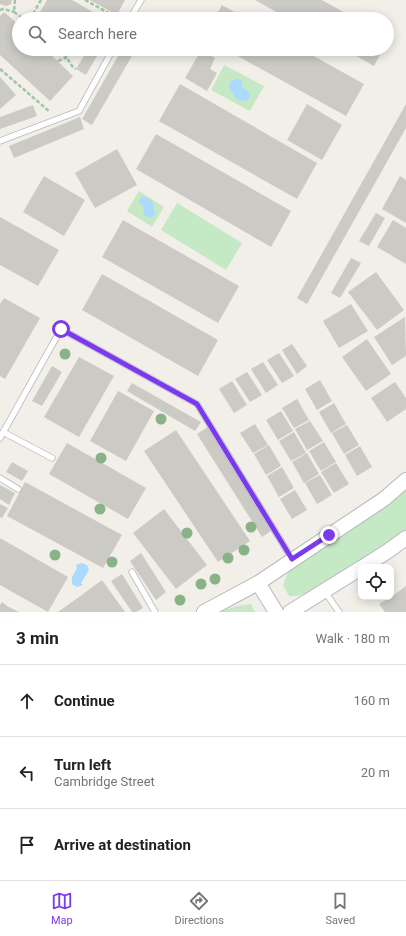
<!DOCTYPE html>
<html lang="en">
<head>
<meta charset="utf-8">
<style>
  :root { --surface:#fff; --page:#f2f2f2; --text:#222; --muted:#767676; --line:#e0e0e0; --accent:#7c3aed }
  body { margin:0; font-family:Roboto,sans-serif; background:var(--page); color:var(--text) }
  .controls { position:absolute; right:12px; bottom:12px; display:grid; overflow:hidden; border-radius:8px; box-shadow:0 2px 10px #0003 }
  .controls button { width:36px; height:36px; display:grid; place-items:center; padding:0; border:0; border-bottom:1px solid var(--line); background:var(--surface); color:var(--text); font:20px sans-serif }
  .stop { position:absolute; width:12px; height:12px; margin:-9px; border:3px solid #7c3aed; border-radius:50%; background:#fff }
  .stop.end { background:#7c3aed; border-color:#fff; box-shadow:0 1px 4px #0008 }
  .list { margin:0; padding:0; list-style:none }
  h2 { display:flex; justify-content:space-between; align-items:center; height:52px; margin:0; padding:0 16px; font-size:17px }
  h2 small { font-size:13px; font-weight:400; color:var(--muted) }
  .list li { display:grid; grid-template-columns:26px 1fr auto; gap:12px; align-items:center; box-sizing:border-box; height:72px; padding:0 16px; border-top:1px solid var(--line) }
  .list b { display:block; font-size:15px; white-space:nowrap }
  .list p { margin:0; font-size:13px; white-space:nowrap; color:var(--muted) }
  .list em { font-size:13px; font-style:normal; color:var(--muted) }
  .icon { flex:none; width:22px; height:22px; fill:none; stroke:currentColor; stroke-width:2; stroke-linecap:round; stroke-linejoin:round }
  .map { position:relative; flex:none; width:406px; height:612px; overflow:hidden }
  .search { position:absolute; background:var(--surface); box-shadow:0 2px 10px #0003; left:12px; right:12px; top:12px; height:44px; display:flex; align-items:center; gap:10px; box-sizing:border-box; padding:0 14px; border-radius:22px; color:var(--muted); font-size:15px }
  .sheet { height:268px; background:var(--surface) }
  nav { display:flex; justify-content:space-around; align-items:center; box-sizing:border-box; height:56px; border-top:1px solid var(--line); background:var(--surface); font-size:11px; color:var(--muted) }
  nav a { display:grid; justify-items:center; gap:2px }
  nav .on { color:var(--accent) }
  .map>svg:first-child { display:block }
  .green { fill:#c5e8c5 }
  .water { fill:#aadaff }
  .building { fill:#cccac5 }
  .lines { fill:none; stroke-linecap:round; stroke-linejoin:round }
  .service-casing { stroke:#b5b8bc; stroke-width:7 }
  .tertiary-casing { stroke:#b5b8bc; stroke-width:16 }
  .path { stroke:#9cc7a9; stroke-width:2.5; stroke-dasharray:4 2; stroke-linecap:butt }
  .service { stroke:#fff; stroke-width:5.5 }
  .tertiary { stroke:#fff; stroke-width:14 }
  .tree { fill:#89b387 }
  .route { stroke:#7c3aed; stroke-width:5 }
</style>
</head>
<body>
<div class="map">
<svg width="406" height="612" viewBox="0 0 406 612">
  <rect width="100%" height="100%" fill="#f1efe8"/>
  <path class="green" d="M 224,65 L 264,86 L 250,111 L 211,90 Z
    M 139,191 L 164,207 L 152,227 L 127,211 Z
    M 177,203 L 242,243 L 226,270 L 161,230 Z
    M 406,490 L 406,532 L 316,589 C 307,593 299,597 289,596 L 283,585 L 289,570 L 385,507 Z
    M 251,604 L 255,612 L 218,612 L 237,606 Z"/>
  <path class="water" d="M 236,79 L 242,80 L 242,87 L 250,93 L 250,97 C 243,107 233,96 229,88 L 230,82 Z
    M 142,197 L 147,198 L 154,203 L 153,206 L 155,213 L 153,217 L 146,217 L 144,214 L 143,206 L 140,204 L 139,200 Z
    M 82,563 L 87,565 L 89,570 L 81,583 L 83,585 L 77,587 L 72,584 L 72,577 L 77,568 L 76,565 Z"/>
  <path class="building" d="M 0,0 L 12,0 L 11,4 L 6,6 L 0,4 Z
    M 47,0 L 72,0 L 100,16 L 99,19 L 36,19 Z
    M 90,0 L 125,0 L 117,15 Z
    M 255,0 L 322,0 L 356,19 L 289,19 Z
    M 222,5 L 247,19 L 214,19 Z
    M 4,12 L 19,25 L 19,49 L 45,49 L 73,76 L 50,101 L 0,55 L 0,16 Z
    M 88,49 L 101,49 L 86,75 L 76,69 Z
    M 122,49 L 136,49 L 92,125 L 82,119 Z
    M 225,49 L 301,49 L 364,84 L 346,116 Z
    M 344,49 L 383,49 L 374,66 Z
    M 201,50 L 215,58 L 210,69 L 217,73 L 207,91 L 185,78 Z
    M 0,77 L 16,95 L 0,109 Z
    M 180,84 L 317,163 L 297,199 L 159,121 Z
    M 307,104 L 342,125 L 322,160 L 287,140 Z
    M 406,104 L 406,128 L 307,304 L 297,298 Z
    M 33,105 L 37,116 L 0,129 L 0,117 Z
    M 80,117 L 84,129 L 14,158 L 9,146 Z
    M 156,134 L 291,211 L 271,247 L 136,169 Z
    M 117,149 L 137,185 L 95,208 L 75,173 Z
    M 44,176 L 85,200 L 64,236 L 23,212 Z
    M 400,176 L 406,180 L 406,223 L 382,209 Z
    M 376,213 L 385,218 L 369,246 L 359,241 Z
    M 0,217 L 59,250 L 38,286 L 0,265 Z
    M 123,220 L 239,286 L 218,323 L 102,257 Z
    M 393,220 L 406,228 L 406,264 L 377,247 Z
    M 351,258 L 361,263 L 340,298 L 331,293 Z
    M 376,272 L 404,310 L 377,330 L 348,292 Z
    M 102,274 L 218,340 L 198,376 L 82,310 Z
    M 4,298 L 40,318 L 5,379 L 0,376 L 0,304 Z
    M 351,304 L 368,331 L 339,348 L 323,321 Z
    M 405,317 L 406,356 L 392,365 L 374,337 Z
    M 367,339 L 391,374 L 366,391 L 342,357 Z
    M 292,344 L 307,366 L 297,374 L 282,350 Z
    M 279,353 L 294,376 L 282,383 L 267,360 Z
    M 79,357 L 114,376 L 79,437 L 44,417 Z
    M 263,362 L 278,385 L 266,393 L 251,369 Z
    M 52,366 L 62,372 L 42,406 L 32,401 Z
    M 247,372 L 262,395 L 250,402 L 235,379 Z
    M 320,380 L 332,401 L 317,410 L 305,389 Z
    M 232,381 L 247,405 L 234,413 L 219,389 Z
    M 395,382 L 406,398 L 406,409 L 387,422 L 371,398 Z
    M 132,383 L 201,422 L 195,431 L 127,391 Z
    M 118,391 L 154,411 L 126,461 L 90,441 Z
    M 297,399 L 309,420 L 294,428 L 282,408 Z
    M 334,403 L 346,424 L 331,433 L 319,412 Z
    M 281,411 L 293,431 L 278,440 L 266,420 Z
    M 310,421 L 323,441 L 307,450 L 295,429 Z
    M 255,424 L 268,445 L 253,453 L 240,433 Z
    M 347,425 L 359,445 L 344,454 L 332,433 Z
    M 208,427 L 271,531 L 262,537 L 197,434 Z
    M 176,430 L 250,541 L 218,562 L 144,451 Z
    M 294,432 L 306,453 L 291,461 L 279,441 Z
    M 324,442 L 336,462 L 321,471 L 309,451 Z
    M 67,443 L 146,488 L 128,519 L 49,474 Z
    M 269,445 L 281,466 L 266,475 L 254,454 Z
    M 360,446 L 372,467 L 357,476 L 345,455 Z
    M 307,453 L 319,474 L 304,483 L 292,462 Z
    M 12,462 L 28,471 L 22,481 L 6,472 Z
    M 336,463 L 349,484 L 334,493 L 321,472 Z
    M 282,467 L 294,488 L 279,497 L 267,476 Z
    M 320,475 L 332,495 L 317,504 L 305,483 Z
    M 25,482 L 122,535 L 103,568 L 7,516 Z
    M 0,485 L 15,493 L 9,505 L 0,499 Z
    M 295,490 L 307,510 L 292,519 L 280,499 Z
    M 0,504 L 8,508 L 2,518 L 0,517 Z
    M 164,509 L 207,565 L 176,589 L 133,533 Z
    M 0,538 L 68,577 L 48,612 L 0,585 Z
    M 141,553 L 166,592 L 156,600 L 130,561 Z
    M 122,574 L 143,608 L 136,612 L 132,612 L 111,581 Z
    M 102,580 L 125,612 L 58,612 L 79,597 Z
    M 406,586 L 406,612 L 385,612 L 379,604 L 391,597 Z
    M 2,602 L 7,606 L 19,612 L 0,612 L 0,605 Z"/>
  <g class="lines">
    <g class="service-casing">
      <path id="service" d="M 130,19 L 141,0
        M 0,141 L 79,111 L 113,49
        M 3,432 L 52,458
        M 0,438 L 61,329 L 197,404 L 292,559
        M 0,478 L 18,489
        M 132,572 L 155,612
        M 325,592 L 339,612"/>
    </g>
    <g class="tertiary-casing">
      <path id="tertiary" d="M 363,567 L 388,551 L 406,538
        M 258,583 L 276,612
        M 204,612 L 258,583 L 384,499 L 406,480
        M 290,612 L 361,568"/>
    </g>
    <path class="path" d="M 15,0 L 14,12 L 24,19
      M 85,0 L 118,18
      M 0,10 L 3,9 L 15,12
      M 30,19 L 41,0
      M 61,49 L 72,66 L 76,69
      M 58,61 L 67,57
      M 0,69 L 50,112"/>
    <use href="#service" class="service"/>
    <use href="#tertiary" class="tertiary"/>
  </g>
  <g class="tree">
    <circle cx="65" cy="354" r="5.5"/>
    <circle cx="161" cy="419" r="5.5"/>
    <circle cx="101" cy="458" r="5.5"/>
    <circle cx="100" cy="509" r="5.5"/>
    <circle cx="251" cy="527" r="5.5"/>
    <circle cx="187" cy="533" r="5.5"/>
    <circle cx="244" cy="550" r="5.5"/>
    <circle cx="55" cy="555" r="5.5"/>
    <circle cx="228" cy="558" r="5.5"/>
    <circle cx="112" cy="562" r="5.5"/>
    <circle cx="215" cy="579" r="5.5"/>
    <circle cx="201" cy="584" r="5.5"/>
    <circle cx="180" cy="600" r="5.5"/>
  </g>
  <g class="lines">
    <path class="route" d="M 61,329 L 197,404 L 292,559 L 329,535"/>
  </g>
</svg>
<div class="controls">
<button><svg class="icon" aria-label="locate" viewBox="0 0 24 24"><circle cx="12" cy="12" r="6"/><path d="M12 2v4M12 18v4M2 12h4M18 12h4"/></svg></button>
</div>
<div class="stop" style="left:61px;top:329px"></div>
<div class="stop end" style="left:329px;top:535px"></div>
<div class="search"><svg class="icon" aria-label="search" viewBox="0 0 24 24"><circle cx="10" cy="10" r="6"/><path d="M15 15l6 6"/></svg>Search here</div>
</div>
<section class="sheet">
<h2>3 min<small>Walk · 180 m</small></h2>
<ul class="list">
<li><svg class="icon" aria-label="ahead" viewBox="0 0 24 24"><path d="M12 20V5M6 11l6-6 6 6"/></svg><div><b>Continue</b></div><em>160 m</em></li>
<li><svg class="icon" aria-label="left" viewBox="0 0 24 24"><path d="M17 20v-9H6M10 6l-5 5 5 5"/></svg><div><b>Turn left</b><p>Cambridge Street</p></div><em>20 m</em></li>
<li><svg class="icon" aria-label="arrive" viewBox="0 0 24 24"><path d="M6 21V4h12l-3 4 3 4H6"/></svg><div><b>Arrive at destination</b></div></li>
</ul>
</section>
<nav>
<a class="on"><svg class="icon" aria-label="map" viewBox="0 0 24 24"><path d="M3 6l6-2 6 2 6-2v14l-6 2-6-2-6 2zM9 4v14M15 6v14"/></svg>Map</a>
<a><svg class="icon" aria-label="directions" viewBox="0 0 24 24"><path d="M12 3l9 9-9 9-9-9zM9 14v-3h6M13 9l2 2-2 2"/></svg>Directions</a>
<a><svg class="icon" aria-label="saved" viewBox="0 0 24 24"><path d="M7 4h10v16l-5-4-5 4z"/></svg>Saved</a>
</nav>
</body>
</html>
